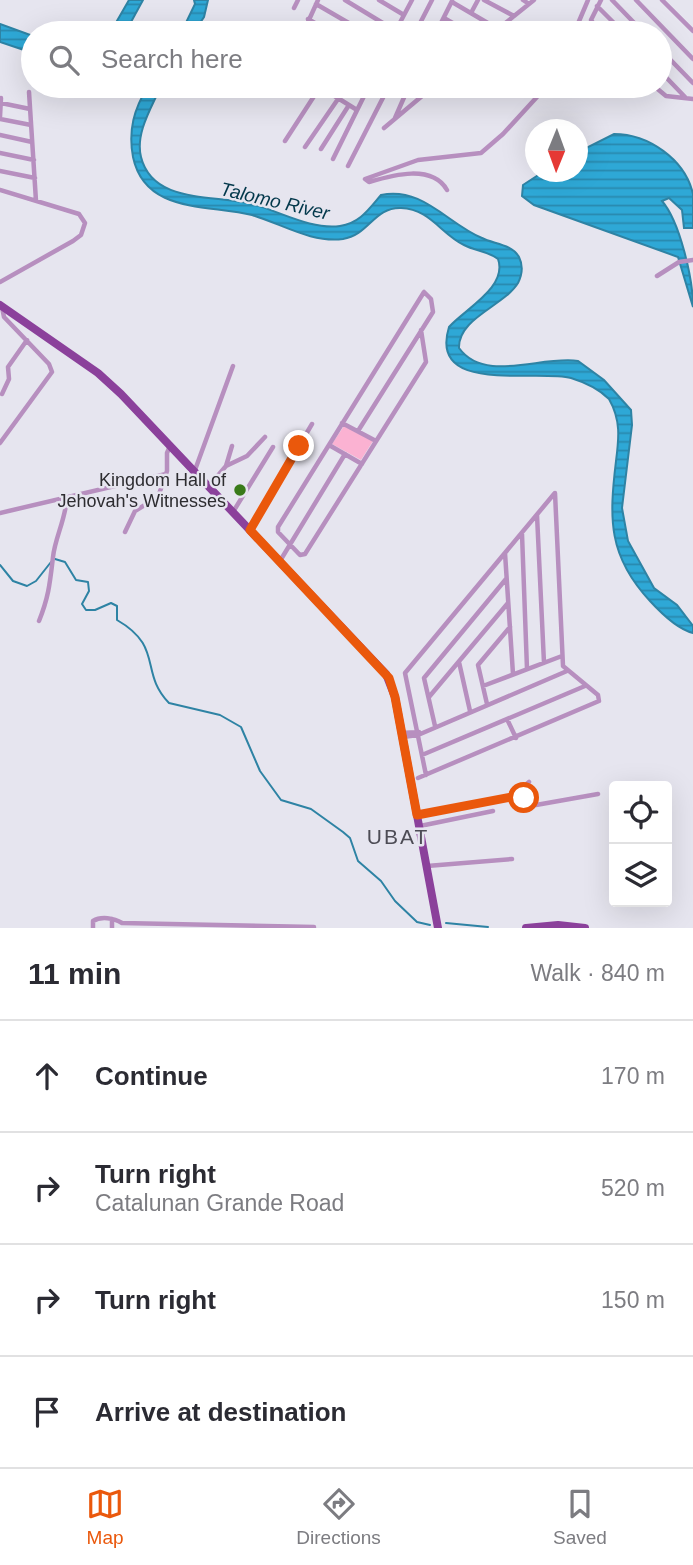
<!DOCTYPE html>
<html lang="en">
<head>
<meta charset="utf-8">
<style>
  :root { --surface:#fff; --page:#f7f7f7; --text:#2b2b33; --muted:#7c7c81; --line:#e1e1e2; --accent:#ea580c }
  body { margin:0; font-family:Arial,sans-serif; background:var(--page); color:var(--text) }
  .controls { position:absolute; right:21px; bottom:21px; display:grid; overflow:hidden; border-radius:7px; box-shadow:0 7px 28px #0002 }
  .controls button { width:63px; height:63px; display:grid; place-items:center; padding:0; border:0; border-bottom:2px solid var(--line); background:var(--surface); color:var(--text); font:35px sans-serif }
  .compass { position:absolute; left:525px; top:119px; width:63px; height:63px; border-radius:50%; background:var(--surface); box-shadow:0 7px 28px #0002; rotate:181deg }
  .stop { position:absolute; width:21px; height:21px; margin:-16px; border:5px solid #ea580c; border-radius:50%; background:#fff }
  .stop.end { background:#ea580c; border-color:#fff; box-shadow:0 2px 7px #0008 }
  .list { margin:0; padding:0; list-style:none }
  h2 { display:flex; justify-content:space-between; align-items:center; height:91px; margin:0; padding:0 28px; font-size:30px }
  h2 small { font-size:23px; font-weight:400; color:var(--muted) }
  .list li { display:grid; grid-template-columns:46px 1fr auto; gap:21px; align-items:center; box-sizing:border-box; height:112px; padding:0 28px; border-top:2px solid var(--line) }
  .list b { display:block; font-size:26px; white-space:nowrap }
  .list p { margin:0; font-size:23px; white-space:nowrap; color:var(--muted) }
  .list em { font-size:23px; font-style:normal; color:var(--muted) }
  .icon { flex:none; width:38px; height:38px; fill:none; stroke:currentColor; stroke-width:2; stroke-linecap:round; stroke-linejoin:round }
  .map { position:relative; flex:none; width:693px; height:928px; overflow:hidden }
  .search { position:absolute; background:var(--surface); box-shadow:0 7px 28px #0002; left:21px; right:21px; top:21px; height:77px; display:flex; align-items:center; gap:18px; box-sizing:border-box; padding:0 24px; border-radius:38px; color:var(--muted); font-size:26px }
  .sheet { height:539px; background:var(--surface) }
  nav { display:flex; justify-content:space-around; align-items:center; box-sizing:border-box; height:98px; border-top:2px solid var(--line); background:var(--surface); font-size:19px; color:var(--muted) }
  nav a { display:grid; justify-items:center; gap:4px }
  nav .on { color:var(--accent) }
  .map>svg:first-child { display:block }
  .green { fill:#fbb2d2 }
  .water { fill:url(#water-rules); stroke:#2e83a4; stroke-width:2 }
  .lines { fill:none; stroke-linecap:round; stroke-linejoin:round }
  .stream { stroke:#2e83a4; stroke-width:2 }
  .street { stroke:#b78fbf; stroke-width:4.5 }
  .primary { stroke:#8b419b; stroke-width:8 }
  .route { stroke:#ea580c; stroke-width:9 }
  .poi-dot { fill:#397a19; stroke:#e6e5ef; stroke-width:2.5 }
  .labels { text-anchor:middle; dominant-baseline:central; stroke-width:5; stroke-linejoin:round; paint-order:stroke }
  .poi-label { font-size:18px; fill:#2d2c30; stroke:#e6e5ef; text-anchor:end }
  .water-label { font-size:19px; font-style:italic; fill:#03384b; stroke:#e6e5ef }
  .quarter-label { font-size:21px; letter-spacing:2px; fill:#4d4c55; stroke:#e6e5ef }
</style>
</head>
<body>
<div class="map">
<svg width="693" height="928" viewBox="0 0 693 928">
  <defs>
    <pattern id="water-rules" width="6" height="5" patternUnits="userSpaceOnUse" patternTransform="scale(1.75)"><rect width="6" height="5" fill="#2ea8d6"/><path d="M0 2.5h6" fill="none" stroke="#2889ae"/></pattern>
  </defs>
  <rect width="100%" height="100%" fill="#e6e5ef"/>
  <path class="green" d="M 344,426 L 373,441 L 361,460 L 332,444 Z"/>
  <path class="water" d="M 129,0 L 143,0 L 125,33 L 110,33 Z
    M 194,0 L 208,0 L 204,17 L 193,33 L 181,33 L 195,4 Z
    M 0,24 L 33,36 L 33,53 L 0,42 Z
    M 148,86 L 161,86 C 152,107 135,133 141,157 C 153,205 216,194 252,204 C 279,211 311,230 340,226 C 360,223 369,209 381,195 C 422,186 448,224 482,238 C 493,244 512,244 519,257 C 523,265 522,275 518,283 C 504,306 458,318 459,348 C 485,384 542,355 578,361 L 604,380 L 631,410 L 632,425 L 622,508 L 628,541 L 654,588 L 677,605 L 693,626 L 693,633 C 677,629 661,613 650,601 C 608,556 609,519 616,461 C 619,438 621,420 609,399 C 599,389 584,382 571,378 C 535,369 428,395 449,327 C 465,309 508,287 498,259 C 488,251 475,251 464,245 C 441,234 430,209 401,208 C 374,207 369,235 343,239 C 311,243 282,224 252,215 C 208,204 145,214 133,157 C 128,130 134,109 148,86 Z
    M 614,134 C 648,134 685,159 693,194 C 693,204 693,217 693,228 L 684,228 L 682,210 L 669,198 L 662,201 C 680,222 693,279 693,307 L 678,257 L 534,205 L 522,196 L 523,185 L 543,172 L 578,172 L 578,152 Z"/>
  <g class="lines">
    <path class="stream" d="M 55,559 L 65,562 L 76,580 L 88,582 L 89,591 L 82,604 L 86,610 L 95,610 L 111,603 L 117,606 L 117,620 C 164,647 139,672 169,703 L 220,715 L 241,727 L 260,771 L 281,800 L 311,809 L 343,832 L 350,838 L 358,861 L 381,881 L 395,901 L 417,922 L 430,925
      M 0,565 L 13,581 L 27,586 L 36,581 L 51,562
      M 446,923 L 488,927"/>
    <path class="street" d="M 345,0 L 396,31
      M 379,0 L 404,15
      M 484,0 L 514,16
      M 523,0 L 529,4
      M 601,0 L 591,20 L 601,33
      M 612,0 L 644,33
      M 636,0 L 693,59
      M 662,0 L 693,31
      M 452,2 L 498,29
      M 316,4 L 366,33
      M 597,6 L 624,33
      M 294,8 L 298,0
      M 471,13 L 478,0
      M 444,18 L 470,33
      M 308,19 L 332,33
      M 395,32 L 412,0
      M 303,33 L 318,0
      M 415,33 L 432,0
      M 436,33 L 452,1
      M 493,33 L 534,0
      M 574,33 L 588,0
      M 660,49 L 693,83
      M 660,71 L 685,97
      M 352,86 L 365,94
      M 409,86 L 424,94
      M 654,86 L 666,96 L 693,99
      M 29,92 L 36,201
      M 1,103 L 30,109
      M 0,117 L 1,98
      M 395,118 L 409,86
      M 0,119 L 31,125
      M 384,128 L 434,86
      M 0,135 L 32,142
      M 285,141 L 320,87 L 357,110
      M 305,147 L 338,99
      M 321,149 L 349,105
      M 0,153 L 34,160
      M 333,159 L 369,86
      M 348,166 L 389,86
      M 0,171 L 35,178
      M 0,190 L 79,214 L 85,223 L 81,235 L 73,241 L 0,282
      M 447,190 C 432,164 393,175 369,182 L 365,179 L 418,160 L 481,153 L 503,134 L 547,86
      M 657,276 L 679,262 L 693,260
      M 2,394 L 9,379 L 8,367 L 27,340
      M 342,423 L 376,441
      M 358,431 L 433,312 L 431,299 L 424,292 L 278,527 L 278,532 L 300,555 L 305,554 L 426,362 L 421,330
      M 0,443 L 52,372 L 49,364 L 4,317 L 2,307
      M 329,445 L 362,464
      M 226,466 L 247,456 L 265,437
      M 195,470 L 233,366
      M 209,486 L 226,466 L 232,446
      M 233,512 L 273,447
      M 0,513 L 166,474
      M 537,515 L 544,663
      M 250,529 L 312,424
      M 125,532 L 135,511 L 158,497 L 167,471 L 167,453 L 170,446
      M 522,534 L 527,669
      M 505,553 L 513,674
      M 280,561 L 345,454
      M 39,621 C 49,596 50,582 53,557 C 55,538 65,521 67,498
      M 459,662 L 470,711
      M 483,686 L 562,656
      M 429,697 L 508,603
      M 487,704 L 478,665 L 510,627
      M 507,719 L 516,738
      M 435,726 L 424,678 L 506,579
      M 402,733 L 419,732
      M 403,737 L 418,735 L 567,671
      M 422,755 L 585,686
      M 426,775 L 405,673 L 554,494
      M 418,778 L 599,701 L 598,695 L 563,666 L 555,493
      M 522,795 L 530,804 L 536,805 L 598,794
      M 522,795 L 522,788 L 529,782
      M 417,815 L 522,795
      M 420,826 L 493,811
      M 427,866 L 512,859
      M 93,928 L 93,921 C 101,916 114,918 122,923 L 314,927
      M 112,928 L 112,919"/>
    <path class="primary" d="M 0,305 L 98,373 L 121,394 L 386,674 L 395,697 L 438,928
      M 526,928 L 558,925 L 585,928"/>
  </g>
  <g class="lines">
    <path class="route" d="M 299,446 L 250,530 L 389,678 L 395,697 L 417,815 L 522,795 L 524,798"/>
  </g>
  <circle class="poi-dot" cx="240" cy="490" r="7"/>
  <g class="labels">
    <g class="poi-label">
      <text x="226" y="480">Kingdom Hall of<tspan x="226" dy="21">Jehovah's Witnesses</tspan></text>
    </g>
    <g class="water-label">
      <text transform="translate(275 201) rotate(13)">Talomo River</text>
    </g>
    <g class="quarter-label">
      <text x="398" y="836">UBAT</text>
    </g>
  </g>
</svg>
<div class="controls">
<button><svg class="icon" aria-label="locate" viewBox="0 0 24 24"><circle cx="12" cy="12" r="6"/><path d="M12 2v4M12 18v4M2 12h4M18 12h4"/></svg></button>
<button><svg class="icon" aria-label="layers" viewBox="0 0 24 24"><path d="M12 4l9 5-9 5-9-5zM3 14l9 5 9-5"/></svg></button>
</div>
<svg class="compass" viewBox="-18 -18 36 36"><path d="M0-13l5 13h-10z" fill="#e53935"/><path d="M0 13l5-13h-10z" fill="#7c7c81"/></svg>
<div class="stop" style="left:524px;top:798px"></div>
<div class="stop end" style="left:299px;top:446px"></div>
<div class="search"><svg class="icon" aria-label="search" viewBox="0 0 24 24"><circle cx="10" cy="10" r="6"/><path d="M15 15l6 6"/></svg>Search here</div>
</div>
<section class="sheet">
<h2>11 min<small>Walk · 840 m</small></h2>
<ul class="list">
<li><svg class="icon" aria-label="ahead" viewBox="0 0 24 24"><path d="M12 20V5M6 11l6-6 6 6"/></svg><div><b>Continue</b></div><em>170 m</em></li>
<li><svg class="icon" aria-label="right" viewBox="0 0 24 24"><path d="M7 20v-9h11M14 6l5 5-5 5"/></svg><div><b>Turn right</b><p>Catalunan Grande Road</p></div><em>520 m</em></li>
<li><svg class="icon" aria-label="right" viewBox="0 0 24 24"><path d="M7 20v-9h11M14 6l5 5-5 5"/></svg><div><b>Turn right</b></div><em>150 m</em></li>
<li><svg class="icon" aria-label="arrive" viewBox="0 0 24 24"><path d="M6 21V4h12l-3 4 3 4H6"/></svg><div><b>Arrive at destination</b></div></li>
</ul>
</section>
<nav>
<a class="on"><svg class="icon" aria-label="map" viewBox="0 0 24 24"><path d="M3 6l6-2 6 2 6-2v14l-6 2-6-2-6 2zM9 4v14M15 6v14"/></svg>Map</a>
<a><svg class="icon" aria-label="directions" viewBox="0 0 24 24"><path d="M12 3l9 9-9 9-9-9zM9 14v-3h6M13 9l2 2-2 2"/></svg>Directions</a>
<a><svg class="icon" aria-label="saved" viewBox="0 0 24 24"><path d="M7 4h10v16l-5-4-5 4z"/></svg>Saved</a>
</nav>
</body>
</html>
